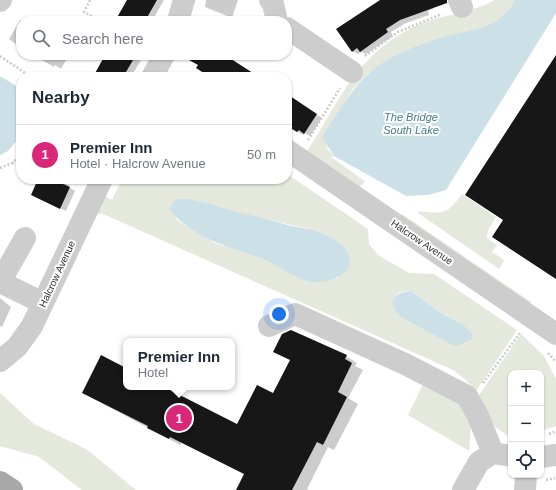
<!DOCTYPE html>
<html lang="en">
<head>
<meta charset="utf-8">
<style>
  :root { --surface:#fff; --page:#f6f6f7; --text:#1f2937; --muted:#747a83; --line:#e0e1e3; --accent:#db2777 }
  body { margin:0; font-family:Arial,sans-serif; background:var(--page); color:var(--text) }
  .controls { position:absolute; right:12px; bottom:12px; display:grid; overflow:hidden; border-radius:8px; box-shadow:0 1px 3px #0004 }
  .controls button { width:36px; height:36px; display:grid; place-items:center; padding:0; border:0; border-bottom:1px solid var(--line); background:var(--surface); color:var(--text); font:20px sans-serif }
  .you { position:absolute; left:279px; top:314px; width:14px; height:14px; margin:-10px; border:3px solid #fff; border-radius:50%; background:#1a73e8; box-shadow:0 0 0 6px #1a73e833 }
  .badge { display:grid; place-items:center; width:26px; height:26px; border-radius:50%; background:var(--accent); color:#fff; font-size:13px; font-weight:700 }
  .pin { position:absolute; translate:-50% -50%; border:2px solid #fff; box-shadow:0 1px 4px #0006 }
  .popup { position:absolute; left:123px; top:338px; width:112px; height:52px; box-sizing:border-box; display:grid; place-content:center; border-radius:8px; background:var(--surface); filter:drop-shadow(0 1px 3px #0005); font-size:13px; white-space:nowrap; color:var(--muted) }
  .popup b { font-size:15px; color:var(--text) }
  .popup::after { content:''; position:absolute; left:50%; top:100%; margin-left:-8px; border:8px solid transparent; border-top-color:var(--surface) }
  .list { margin:0; padding:0; list-style:none }
  h2 { display:flex; justify-content:space-between; align-items:center; height:52px; margin:0; padding:0 16px; font-size:17px }
  h2 small { font-size:13px; font-weight:400; color:var(--muted) }
  .list li { display:grid; grid-template-columns:26px 1fr auto; gap:12px; align-items:center; box-sizing:border-box; height:60px; padding:0 16px; border-top:1px solid var(--line) }
  .list b { display:block; font-size:15px; white-space:nowrap }
  .list p { margin:0; font-size:13px; white-space:nowrap; color:var(--muted) }
  .list em { font-size:13px; font-style:normal; color:var(--muted) }
  .icon { flex:none; width:22px; height:22px; fill:none; stroke:currentColor; stroke-width:2; stroke-linecap:round; stroke-linejoin:round }
  .map { position:relative; flex:none; width:556px; height:490px; overflow:hidden }
  .search { position:absolute; background:var(--surface); box-shadow:0 1px 3px #0004; left:16px; top:16px; width:276px; height:44px; display:flex; align-items:center; gap:10px; box-sizing:border-box; padding:0 14px; border-radius:16px; color:var(--muted); font-size:15px }
  .panel { position:absolute; background:var(--surface); box-shadow:0 1px 3px #0004; left:16px; top:72px; width:276px; height:112px; border-radius:16px }
  .map>svg:first-child { display:block }
  .green { fill:#e5e9dd; fill-rule:evenodd }
  .water { fill:#cbe1e7 }
  .shadow { fill:#0003 }
  .building { fill:#171717 }
  .lines { fill:none; stroke-linecap:round; stroke-linejoin:round }
  .path { stroke:#cacaca; stroke-width:2.5; stroke-dasharray:2 2; stroke-linecap:butt }
  .minor { stroke:#cdcdcd; stroke-width:22 }
  .major { stroke:#a8a8a8; stroke-width:22 }
  .labels { text-anchor:middle; dominant-baseline:central; stroke-width:4; stroke-linejoin:round; paint-order:stroke }
  .street-label { font-size:10px; fill:#303030; stroke:#fff }
  .water-label { font-size:11px; font-style:italic; fill:#457b8b; stroke:#fff }
</style>
</head>
<body>
<div class="map">
<svg width="556" height="490" viewBox="0 0 556 490">
  <rect width="100%" height="100%" fill="#fff"/>
  <path class="green" d="M 495,0 L 515,0 L 505,15 L 495,23 L 485,28 L 441,38 L 379,66 L 368,74 L 353,89 L 335,118 L 327,148 L 334,156 L 331,157 L 365,181 L 357,191 L 306,153 C 341,100 355,54 418,25 C 440,15 472,13 495,0 Z
    M 287,174 L 368,229 L 369,244 L 378,255 L 409,273 L 434,274 L 517,330 L 476,391 L 466,380 L 453,370 L 101,213 L 100,215 L 96,212 L 101,194 L 112,200 L 122,179 L 287,179 ZM 181,199 L 308,229 L 338,278 L 312,282 L 274,262 L 215,243 L 192,230 L 176,219 ZM 411,291 L 444,315 L 462,324 L 453,344 L 402,318 L 396,295 L 400,292 Z
    M 462,194 L 496,217 L 488,230 L 487,238 L 497,245 L 492,252 L 504,260 L 499,269 L 418,213 L 419,211 C 443,214 447,215 462,194 Z
    M 380,205 L 405,216 L 531,302 L 530,304 Z
    M 521,334 L 544,356 L 556,379 L 556,426 L 541,431 L 541,373 L 511,373 L 511,438 L 494,426 L 479,395 Z
    M 426,378 L 458,397 L 471,427 L 469,451 L 408,415 Z
    M 0,393 L 34,424 L 86,449 L 136,490 L 82,490 L 39,457 L 0,446 Z"/>
  <path class="water" d="M 515,0 L 556,0 L 556,13 L 446,190 L 428,195 L 406,196 L 334,156 L 322,137 C 339,112 353,84 378,66 C 397,53 418,45 440,38 C 472,28 496,33 515,0 Z
    M 0,76 L 21,89 L 21,135 L 8,151 L 0,155 Z
    M 176,199 C 195,197 218,207 238,212 C 254,216 271,220 287,225 C 306,229 325,231 341,244 C 345,247 347,251 349,256 C 354,276 328,283 313,282 C 298,281 277,264 261,258 C 228,247 192,238 169,209 Z
    M 411,291 L 444,315 L 462,324 L 472,333 L 472,339 L 459,345 L 453,345 L 402,318 L 396,312 L 392,303 C 397,293 400,292 411,291 Z"/>
  <path class="shadow" d="M 127,0 L 164,0 L 152,21 L 116,21 Z
    M 206,0 L 238,0 L 232,18 L 205,7 Z
    M 382,0 L 431,0 L 434,8 L 428,11 L 429,15 L 406,23 L 391,32 L 393,36 L 366,54 L 362,52 L 358,54 L 352,51 Z
    M 20,20 L 23,21 L 21,21 L 21,48 L 9,39 Z
    M 33,55 L 69,55 L 61,69 L 55,65 L 54,67 Z
    M 106,55 L 141,55 L 138,59 L 141,60 L 131,77 L 94,77 Z
    M 287,96 L 322,118 L 310,136 L 305,133 L 303,135 L 287,125 Z
    M 39,179 L 57,179 L 69,186 L 69,187 L 75,191 L 66,211 L 38,198 Z
    M 0,298 L 11,307 L 2,327 L 0,326 Z
    M 291,331 L 346,356 L 357,363 L 355,366 L 363,370 L 348,398 L 358,404 L 334,450 L 328,447 L 307,489 L 309,490 L 237,490 L 245,474 L 182,442 L 180,445 L 94,399 L 126,369 L 126,387 L 162,387 L 238,425 L 273,394 L 291,360 Z"/>
  <path class="building" d="M 127,0 L 157,0 L 145,21 L 115,21 Z
    M 380,0 L 447,0 L 447,3 L 400,20 L 386,29 L 388,32 L 360,52 L 357,48 L 352,52 L 336,29 Z
    M 105,55 L 136,55 L 123,77 L 93,77 Z
    M 180,55 L 225,55 L 259,77 L 210,77 L 196,68 L 198,65 Z
    M 556,55 L 556,279 L 492,237 L 503,220 L 465,195 Z
    M 287,94 L 317,114 L 304,134 L 299,130 L 297,132 L 287,126 Z
    M 38,179 L 65,179 L 63,184 L 70,187 L 60,209 L 31,195 Z
    M 291,330 L 347,355 L 345,359 L 352,363 L 338,392 L 347,397 L 323,445 L 317,442 L 292,490 L 236,490 L 244,474 L 170,437 L 169,439 L 147,428 L 148,426 L 82,393 L 101,355 L 126,368 L 126,387 L 164,387 L 237,424 L 257,385 L 273,393 L 290,360 L 273,352 L 282,334 Z"/>
  <g class="lines">
    <path class="path" d="M 90,0 L 84,12 L 100,21
      M 0,56 L 31,77
      M 365,56 L 398,32 L 442,14
      M 308,140 L 340,88
      M 12,163 L 21,164
      M 0,168 L 12,163 L 21,155
      M 68,179 L 77,183
      M 548,353 L 556,362
      M 483,383 L 520,333
      M 549,434 L 556,431
      M 546,480 L 555,478"/>
    <path class="minor" d="M 270,0 L 273,4 L 277,21
      M 459,0 L 462,7
      M 0,1 L 1,0
      M 178,21 L 184,0
      M 287,28 L 352,72
      M 152,77 L 164,55
      M 287,150 L 556,334
      M 0,282 L 25,238
      M 0,282 L 43,303
      M 269,326 L 295,314 L 405,364 L 467,396 L 478,416 L 493,453
      M 0,361 L 17,347 L 32,326 L 102,179
      M 541,457 L 556,455
      M 463,490 L 479,462 L 493,453 L 511,456
      M 525,490 L 526,475"/>
    <path class="major" d="M 0,482 L 12,490"/>
  </g>
  <g class="labels">
    <g class="street-label">
      <text transform="translate(422 242) rotate(34)">Halcrow Avenue</text>
      <text transform="translate(57 274) rotate(-65)">Halcrow Avenue</text>
    </g>
    <g class="water-label">
      <text x="411" y="117">The Bridge<tspan x="411" dy="13">South Lake</tspan></text>
    </g>
  </g>
</svg>
<div class="controls">
<button>+</button>
<button>−</button>
<button><svg class="icon" aria-label="locate" viewBox="0 0 24 24"><circle cx="12" cy="12" r="6"/><path d="M12 2v4M12 18v4M2 12h4M18 12h4"/></svg></button>
</div>
<div class="you"></div>
<div class="pin badge" style="left:179px;top:418px">1</div>
<div class="popup"><b>Premier Inn</b>Hotel</div>
<div class="search"><svg class="icon" aria-label="search" viewBox="0 0 24 24"><circle cx="10" cy="10" r="6"/><path d="M15 15l6 6"/></svg>Search here</div>
<section class="panel">
<h2>Nearby<small></small></h2>
<ul class="list">
<li><span class="badge">1</span><div><b>Premier Inn</b><p>Hotel · Halcrow Avenue</p></div><em>50 m</em></li>
</ul>
</section>
</div>
</body>
</html>
